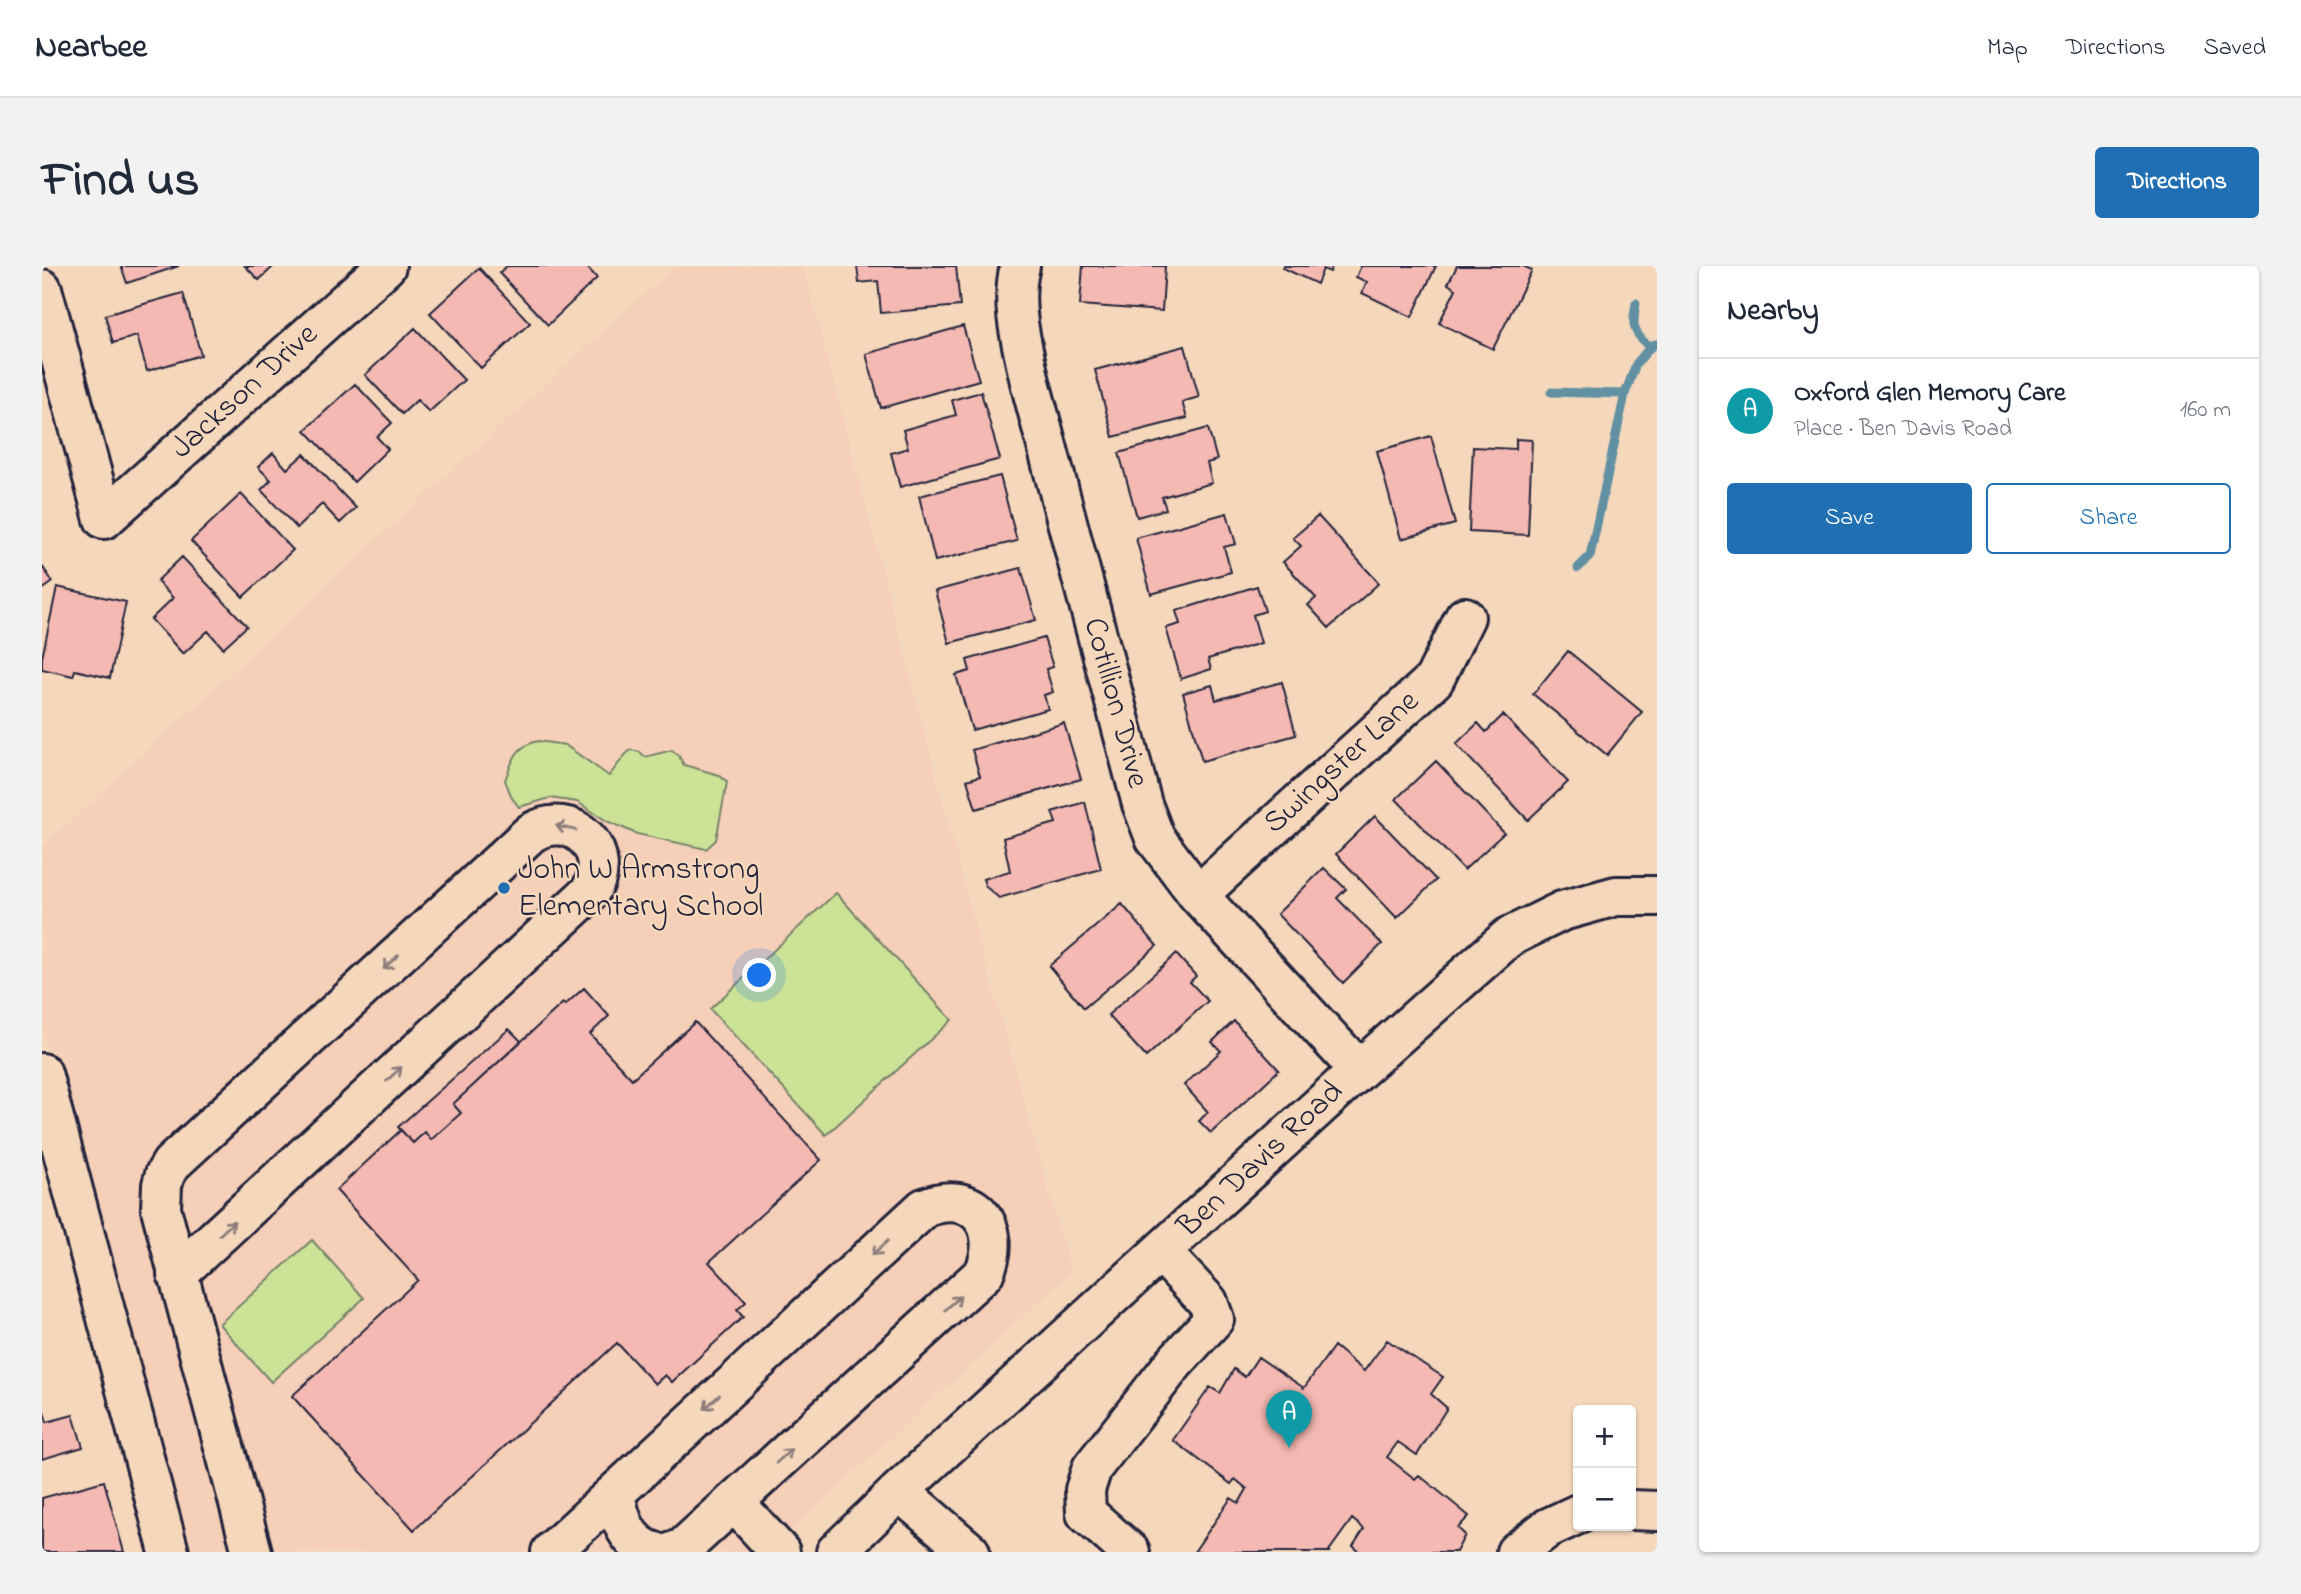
<!DOCTYPE html>
<html lang="en">
<head>
<meta charset="utf-8">
<style>
  :root { --surface:#fff; --page:#f2f2f3; --text:#1f2937; --muted:#747a83; --line:#e0e1e3; --accent:#1f6fb2 }
  body { margin:0; font-family:"Indie Flower",sans-serif; background:var(--page); color:var(--text) }
  .controls { position:absolute; right:21px; bottom:21px; display:grid; overflow:hidden; border-radius:7px; box-shadow:0 2px 5px #0004 }
  .controls button { width:63px; height:63px; display:grid; place-items:center; padding:0; border:0; border-bottom:2px solid var(--line); background:var(--surface); color:var(--text); font:35px sans-serif }
  .you { position:absolute; left:718px; top:710px; width:24px; height:24px; margin:-18px; border:5px solid #fff; border-radius:50%; background:#1a73e8; box-shadow:0 0 0 10px #1a73e833 }
  .badge { display:grid; place-items:center; width:46px; height:46px; border-radius:50%; background:var(--accent); color:#fff; font-size:23px; font-weight:700 }
  .pin { position:absolute; translate:-50% -58px; filter:drop-shadow(0 2px 4px #0008) }
  .pin::after { content:''; position:absolute; top:37px; width:24px; height:21px; background:inherit; clip-path:polygon(0 0,100% 0,50% 100%) }
  .list { margin:0; padding:0; list-style:none }
  h2 { display:flex; justify-content:space-between; align-items:center; height:91px; margin:0; padding:0 28px; font-size:30px }
  h2 small { font-size:23px; font-weight:400; color:var(--muted) }
  .list li { display:grid; grid-template-columns:46px 1fr auto; gap:21px; align-items:center; box-sizing:border-box; height:105px; padding:0 28px; border-top:2px solid var(--line) }
  .list b { display:block; font-size:26px; white-space:nowrap }
  .list p { margin:0; font-size:23px; white-space:nowrap; color:var(--muted) }
  .list em { font-size:23px; font-style:normal; color:var(--muted) }
  .actions { display:flex; gap:14px; padding:21px 28px }
  .actions a { flex:1; padding:16px 0; border:2px solid var(--accent); border-radius:7px; text-align:center; font-size:24px; color:var(--accent) }
  .actions .main { background:var(--accent); color:#fff }
  .map { position:relative; flex:none; width:1615px; height:1286px; overflow:hidden; border-radius:7px }
  header { display:flex; align-items:center; gap:42px; box-sizing:border-box; height:98px; padding:0 35px; background:var(--surface); border-bottom:2px solid var(--line) }
  header strong { font-size:33px }
  nav { display:flex; gap:38px; margin-inline-start:auto; font-size:24px }
  .intro { display:flex; align-items:center; justify-content:space-between; box-sizing:border-box; height:168px; padding:0 42px }
  h1 { margin:0; font-size:49px }
  .button { padding:18px 32px; border-radius:7px; background:var(--accent); color:#fff; font-size:24px; font-weight:700 }
  main { display:flex; gap:42px; padding:0 42px }
  aside { flex:1; background:var(--surface); border-radius:7px; box-shadow:0 2px 5px #0004 }
  .map>svg:first-child { display:block }
  .built { fill:#f5cfb8 }
  .green { fill:#cbe297; stroke:#768269; stroke-width:2 }
  .lines { fill:none; stroke-linecap:round; stroke-linejoin:round }
  .stream { stroke:#6090a2; stroke-width:9 }
  .building { fill:#f4b9b2; stroke:#22223b; stroke-width:2 }
  .minor-casing { stroke:#22223b; stroke-width:44 }
  .minor { stroke:#f5d8bb; stroke-width:38 }
  .oneway { stroke:#8c7d7b }
  .poi-dot { fill:#1f6fb2; stroke:#f5d8bb; stroke-width:2.5 }
  .labels { text-anchor:middle; dominant-baseline:central; stroke-width:5; stroke-linejoin:round; paint-order:stroke }
  .street-label { font-size:32px; fill:#22223b; stroke:#f5d8bb }
  .poi-label { font-size:32px; fill:#22223b; stroke:#f5d8bb; text-anchor:start }
</style>
</head>
<body>
<header>
<strong>Nearbee</strong>
<nav><a>Map</a><a>Directions</a><a>Saved</a></nav>
</header>
<div class="intro"><h1>Find us</h1><a class="button">Directions</a></div>
<main>
<div class="map">
<svg width="1615" height="1286" viewBox="0 0 1615 1286">
  <rect width="100%" height="100%" fill="#f5d8bb"/>
  <filter id="ink" filterUnits="userSpaceOnUse"><feTurbulence type="fractalNoise" baseFrequency=".0143" numOctaves="2"/><feDisplacementMap in="SourceGraphic" scale="14" xChannelSelector="R" yChannelSelector="G"/><feConvolveMatrix kernelMatrix="1 2 1 2 8 2 1 2 1" color-interpolation-filters="sRGB"/></filter>
  <g filter="url(#ink)">
    <path class="built" d="M 633,0 L 761,0 L 934,663 L 1029,1006 L 726,1286 L 140,1286 L 0,761 L 0,581 Z"/>
    <path class="green" d="M 496,475 L 523,479 L 567,510 L 584,488 L 589,484 L 598,486 L 603,491 L 630,484 L 636,489 L 642,499 L 677,509 L 685,516 L 674,574 L 664,583 L 595,568 L 565,555 L 535,536 L 508,532 L 477,541 L 470,532 L 463,514 C 471,494 473,480 496,475 Z
      M 794,627 L 910,754 L 784,869 L 668,743 Z
      M 270,974 L 322,1032 L 229,1116 L 177,1058 Z"/>
    <g class="lines">
      <path class="stream" d="M 1594,37 C 1590,61 1590,65 1608,82
        M 1509,126 L 1583,128
        M 1536,302 L 1548,290 L 1583,128 L 1594,98 L 1610,79 L 1615,78"/>
    </g>
    <path class="building" d="M 79,0 L 137,0 L 85,17 Z
      M 203,0 L 232,0 L 217,14 Z
      M 465,0 L 544,0 L 555,12 L 506,59 L 457,7 Z
      M 815,0 L 914,0 L 918,40 L 839,47 L 836,15 L 817,17 Z
      M 1041,0 L 1123,0 L 1120,45 L 1038,39 Z
      M 1242,0 L 1290,0 L 1288,6 L 1281,3 L 1275,18 L 1241,2 Z
      M 1319,0 L 1394,0 L 1370,51 L 1320,27 L 1325,16 L 1314,11 Z
      M 1415,0 L 1481,0 L 1490,4 L 1451,83 L 1397,57 L 1414,23 L 1406,18 Z
      M 437,2 L 488,57 L 439,102 L 388,47 Z
      M 141,27 L 159,89 L 105,105 L 95,70 L 71,77 L 63,49 Z
      M 921,60 L 937,114 L 839,142 L 824,88 Z
      M 373,62 L 422,114 L 387,146 L 375,134 L 360,148 L 323,109 Z
      M 1143,80 L 1157,131 L 1140,136 L 1145,152 L 1071,171 L 1053,104 Z
      M 313,118 L 350,157 L 335,171 L 346,183 L 312,216 L 263,164 Z
      M 939,126 L 958,193 L 858,221 L 849,187 L 866,182 L 861,164 L 914,149 L 910,134 Z
      M 1166,162 L 1175,194 L 1165,197 L 1170,217 L 1120,231 L 1124,243 L 1095,251 L 1077,187 Z
      M 1389,170 L 1413,258 L 1359,273 L 1335,185 Z
      M 1474,173 L 1490,174 L 1486,269 L 1427,266 L 1431,181 L 1474,183 Z
      M 231,187 L 245,203 L 262,188 L 314,242 L 298,257 L 280,238 L 255,262 L 219,224 L 229,214 L 216,201 Z
      M 958,210 L 975,275 L 893,295 L 877,230 Z
      M 199,228 L 251,284 L 201,331 L 149,275 Z
      M 1185,247 L 1194,278 L 1182,281 L 1189,306 L 1109,328 L 1094,272 Z
      M 1276,250 L 1337,317 L 1287,362 L 1266,339 L 1274,332 L 1241,296 L 1259,280 L 1251,272 Z
      M 140,291 L 205,360 L 181,382 L 166,365 L 141,388 L 109,353 L 131,332 L 115,315 Z
      M 0,300 L 11,316 L 0,324 Z
      M 979,302 L 994,354 L 907,377 L 893,325 Z
      M 1215,320 L 1223,345 L 1211,349 L 1219,377 L 1166,393 L 1169,403 L 1139,413 L 1124,362 L 1138,358 L 1134,345 Z
      M 15,321 L 84,336 L 68,412 L 33,404 L 31,410 L 0,403 L 0,392 Z
      M 1002,372 L 1011,401 L 1004,403 L 1011,426 L 1002,429 L 1006,443 L 930,464 L 914,409 L 928,405 L 925,394 Z
      M 1526,385 L 1600,446 L 1565,489 L 1491,428 Z
      M 1240,416 L 1254,469 L 1160,495 L 1141,427 L 1170,419 L 1174,434 Z
      M 1461,449 L 1526,516 L 1486,554 L 1414,478 L 1436,457 L 1444,466 Z
      M 1022,457 L 1039,513 L 934,543 L 925,514 L 938,510 L 930,484 Z
      M 1394,495 L 1462,567 L 1422,604 L 1354,533 Z
      M 1043,536 L 1059,603 L 957,632 L 944,621 L 941,613 L 968,605 L 961,572 L 1014,557 L 1010,546 Z
      M 1333,550 L 1394,614 L 1355,652 L 1294,588 Z
      M 1282,602 L 1304,623 L 1295,632 L 1340,678 L 1301,717 L 1235,648 Z
      M 1080,638 L 1115,680 L 1042,742 L 1007,700 Z
      M 1134,688 L 1154,710 L 1148,716 L 1166,735 L 1104,791 L 1066,749 Z
      M 542,722 L 567,750 L 548,768 L 590,813 L 653,756 L 779,894 L 667,996 L 704,1036 L 695,1044 L 701,1051 L 630,1116 L 623,1109 L 613,1118 L 575,1077 L 372,1264 L 250,1130 L 376,1014 L 294,924 L 359,864 L 371,877 L 383,866 L 389,874 L 419,847 L 411,838 L 521,737 L 523,739 Z
      M 1192,755 L 1237,804 L 1169,867 L 1157,855 L 1166,846 L 1142,819 L 1179,785 L 1170,776 Z
      M 467,763 L 479,775 L 411,838 L 419,847 L 389,874 L 383,866 L 371,877 L 356,861 Z
      M 1345,1074 L 1401,1111 L 1389,1128 L 1405,1142 L 1375,1189 L 1356,1176 L 1345,1191 L 1373,1213 L 1377,1209 L 1427,1250 L 1416,1262 L 1423,1269 L 1414,1286 L 1318,1286 L 1311,1280 L 1322,1263 L 1310,1253 L 1287,1285 L 1289,1286 L 1152,1286 L 1189,1232 L 1197,1237 L 1205,1223 L 1193,1213 L 1189,1218 L 1131,1174 L 1168,1121 L 1178,1127 L 1192,1103 L 1203,1111 L 1216,1091 L 1262,1122 L 1292,1080 L 1322,1105 Z
      M 0,1140 L 5,1156 L 31,1149 L 41,1181 L 0,1193 Z
      M 62,1215 L 82,1286 L 0,1286 L 0,1232 Z"/>
    <g class="lines">
      <g class="minor-casing">
        <path id="minor" d="M 978,0 C 968,39 980,78 988,116 L 1100,538 L 1113,572 L 1156,629 L 1317,804
          M 0,23 L 62,253 L 344,0
          M 1156,629 L 1392,414 L 1423,351
          M 0,807 L 127,1286
          M 135,1008 L 547,627 C 575,587 531,541 489,567 L 129,898 L 123,908 L 120,919 L 119,943 L 210,1286
          M 857,1225 L 928,1286
          M 573,1227 C 577,1252 585,1279 613,1286
          M 692,1236 L 738,1286
          M 1589,1244 L 1615,1245
          M 509,1286 L 882,942 C 932,921 963,961 942,1007 L 641,1282 L 631,1286
          M 794,1286 L 857,1225 L 1317,804 L 1467,671 L 1520,645 L 1574,630 L 1615,630
          M 1088,1286 L 1044,1247 L 1043,1224 L 1050,1202 L 1132,1097 L 1172,1053 L 1166,1036 L 1119,986
          M 1474,1286 L 1506,1262 L 1536,1248"/>
      </g>
      <use href="#minor" class="minor"/>
    </g>
    <defs><path id="oneway-shaft" d="M-6 0H5M1.5-3L5.5 0L1.5 3" fill="none" stroke-width="1.6" stroke-linecap="round" stroke-linejoin="round" transform="scale(1.75)"/></defs>
    <g class="oneway">
      <use href="#oneway-shaft" transform="translate(524 562) rotate(-167)"/>
      <use href="#oneway-shaft" transform="translate(349 696) rotate(137)"/>
      <use href="#oneway-shaft" transform="translate(352 808) rotate(-43)"/>
      <use href="#oneway-shaft" transform="translate(185 962) rotate(-43)"/>
      <use href="#oneway-shaft" transform="translate(838 982) rotate(137)"/>
      <use href="#oneway-shaft" transform="translate(911 1037) rotate(-42)"/>
      <use href="#oneway-shaft" transform="translate(670 1136) rotate(137)"/>
      <use href="#oneway-shaft" transform="translate(742 1190) rotate(-42)"/>
    </g>
  </g>
  <circle class="poi-dot" cx="462" cy="622" r="7"/>
  <g class="labels">
    <g class="street-label">
      <text transform="translate(203 126) rotate(-42)">Jackson Drive</text>
      <text transform="translate(1073 437) rotate(75)">Cotillion Drive</text>
      <text transform="translate(1300 497) rotate(-42)">Swingster Lane</text>
      <text transform="translate(1219 894) rotate(-43)">Ben Davis Road</text>
    </g>
    <g class="poi-label">
      <text x="476" y="604">John W Armstrong<tspan x="476" dy="37">Elementary School</tspan></text>
    </g>
  </g>
</svg>
<div class="controls">
<button>+</button>
<button>−</button>
</div>
<div class="you"></div>
<div class="pin badge" style="left:1247px;top:1182px;background:#0f9aa8">A</div>
</div>
<aside>
<h2>Nearby<small></small></h2>
<ul class="list">
<li><span class="badge" style="background:#0f9aa8">A</span><div><b>Oxford Glen Memory Care</b><p>Place · Ben Davis Road</p></div><em>160 m</em></li>
</ul>
<div class="actions"><a class="main">Save</a><a>Share</a></div>
</aside>
</main>
</body>
</html>
